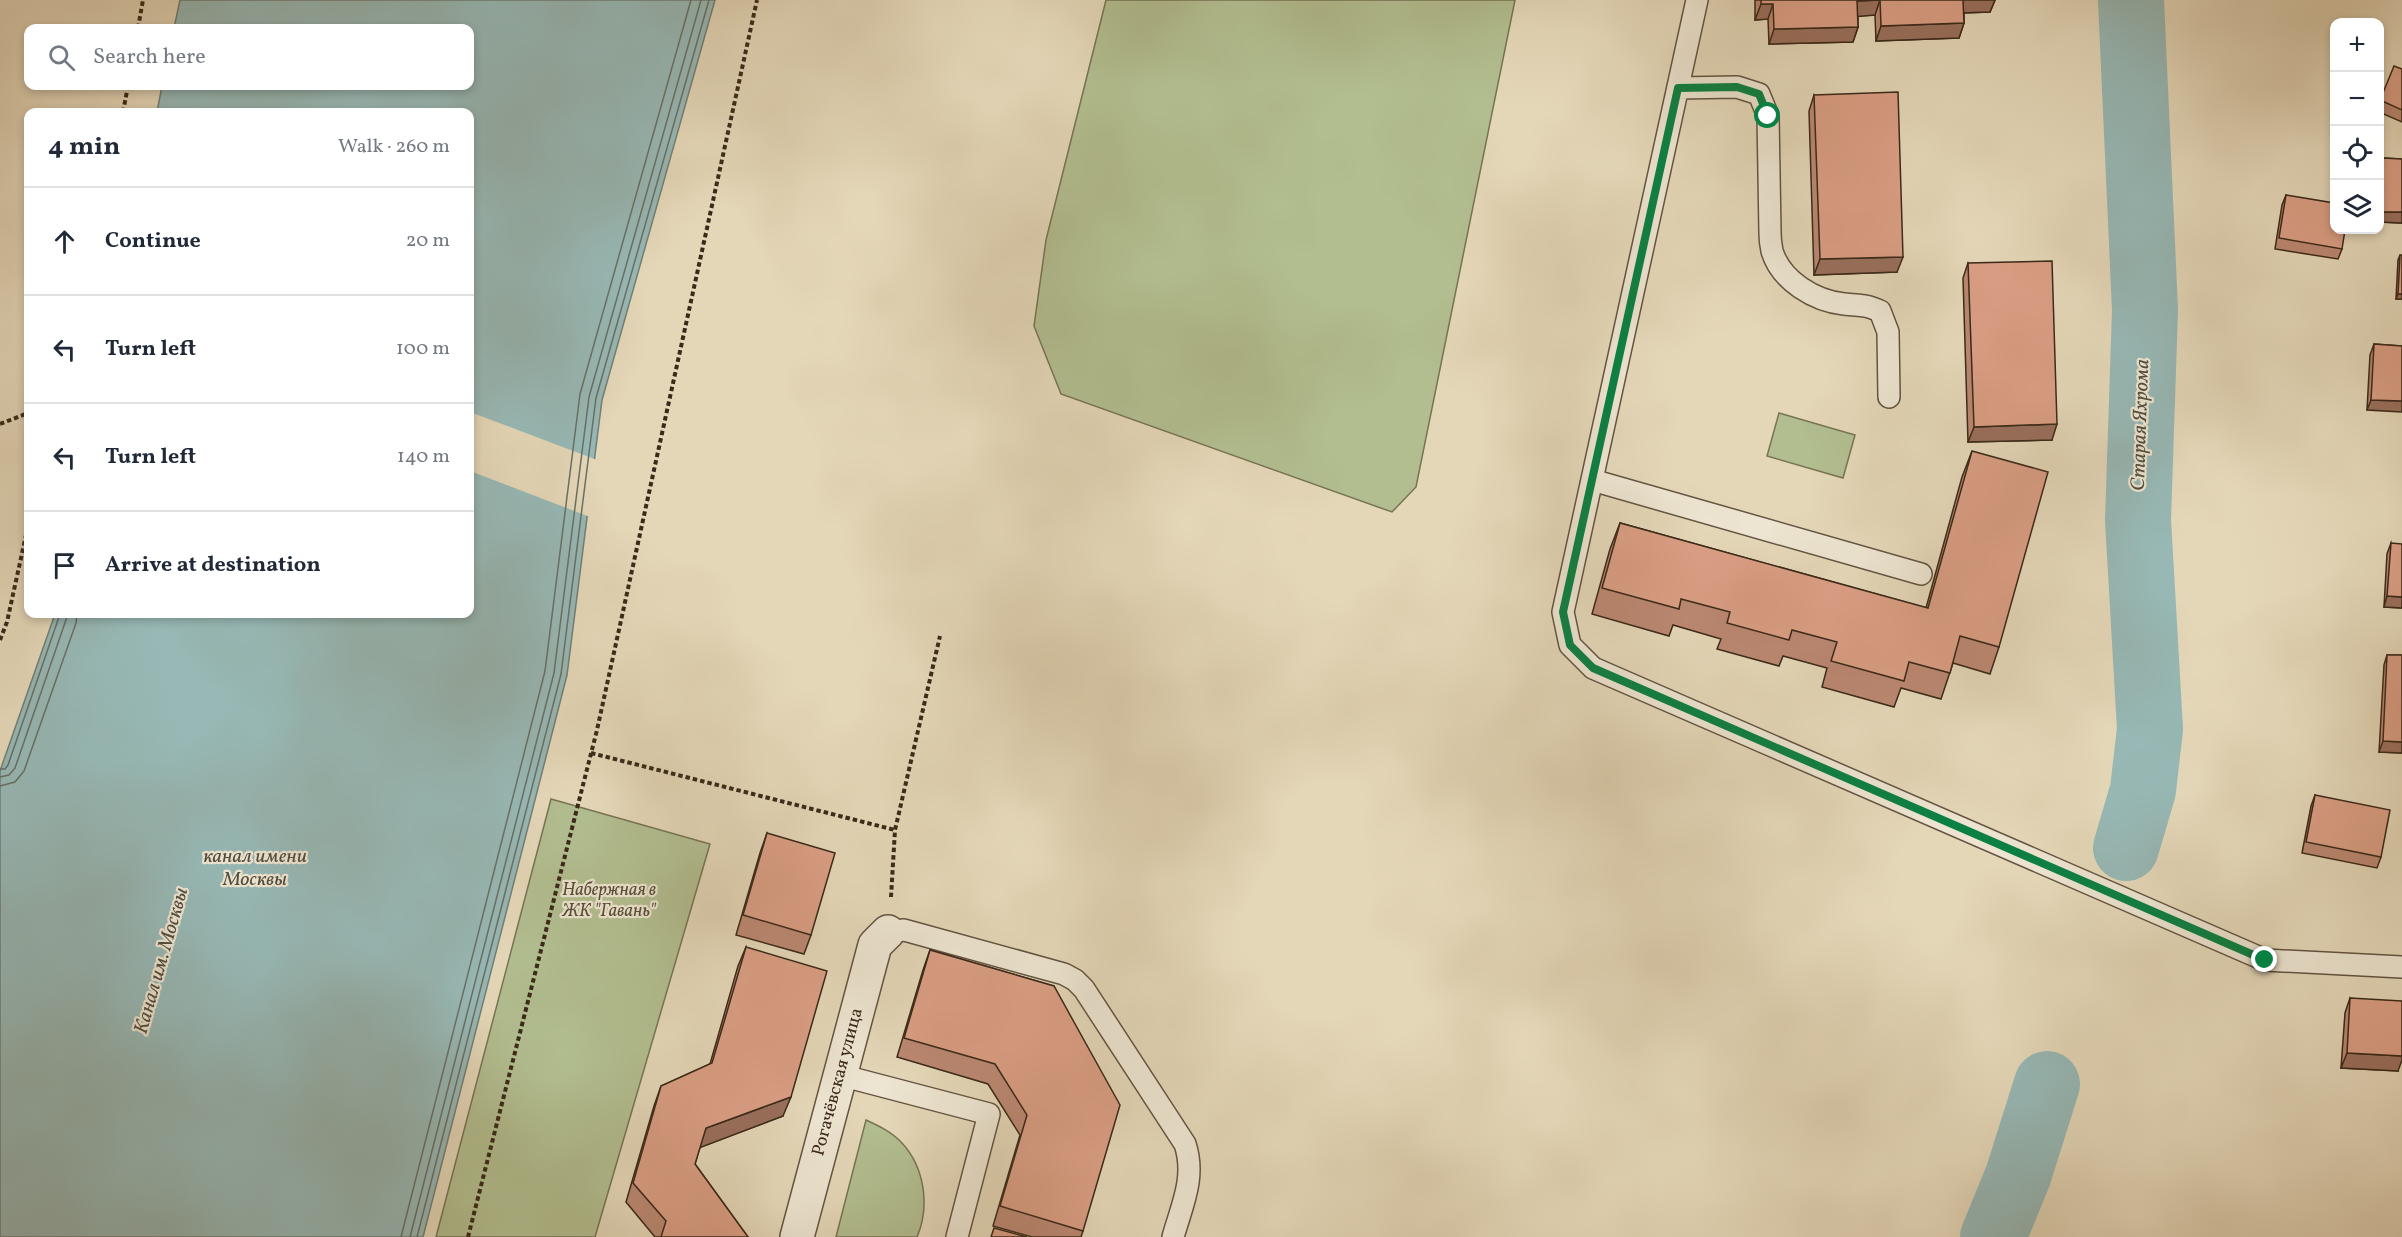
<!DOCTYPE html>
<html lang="en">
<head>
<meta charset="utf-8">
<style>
  :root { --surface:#fff; --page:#f6f6f7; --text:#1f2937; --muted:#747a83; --line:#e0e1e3 }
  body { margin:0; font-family:Vollkorn,serif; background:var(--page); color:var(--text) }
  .controls { position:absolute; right:18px; top:18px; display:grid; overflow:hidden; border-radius:12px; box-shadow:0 3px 9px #0003 }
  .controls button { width:54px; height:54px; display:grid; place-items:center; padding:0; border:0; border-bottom:2px solid var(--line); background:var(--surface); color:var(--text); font:30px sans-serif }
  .stop { position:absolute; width:18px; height:18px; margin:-14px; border:4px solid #0b8043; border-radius:50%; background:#fff }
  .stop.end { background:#0b8043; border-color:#fff; box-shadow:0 2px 6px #0008 }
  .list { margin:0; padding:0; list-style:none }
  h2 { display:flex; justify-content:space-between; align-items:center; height:78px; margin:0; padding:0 24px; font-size:26px }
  h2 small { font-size:20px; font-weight:400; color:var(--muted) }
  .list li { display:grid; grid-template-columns:39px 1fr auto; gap:18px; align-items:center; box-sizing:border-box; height:108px; padding:0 24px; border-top:2px solid var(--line) }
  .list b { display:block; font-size:22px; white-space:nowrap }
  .list em { font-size:20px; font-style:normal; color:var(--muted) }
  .icon { flex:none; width:33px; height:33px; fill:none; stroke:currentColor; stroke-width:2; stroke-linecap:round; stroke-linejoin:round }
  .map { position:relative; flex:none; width:2402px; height:1237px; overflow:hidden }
  .search { position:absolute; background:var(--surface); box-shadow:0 3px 9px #0003; left:24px; top:24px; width:450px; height:66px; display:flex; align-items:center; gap:15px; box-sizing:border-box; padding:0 21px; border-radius:12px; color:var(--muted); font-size:22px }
  .panel { position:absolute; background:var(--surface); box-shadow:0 3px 9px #0003; left:24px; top:108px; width:450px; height:510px; border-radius:12px }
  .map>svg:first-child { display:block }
  .green { fill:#b2be90; stroke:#767454; stroke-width:1.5 }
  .water { fill:#97b8b5; stroke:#727f77; stroke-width:1.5 }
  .pier { fill:#e4d7b8 }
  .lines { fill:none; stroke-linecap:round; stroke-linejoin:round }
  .shore { stroke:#687067; stroke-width:1.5 }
  .river { stroke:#97b8b5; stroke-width:66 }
  .lane-casing { stroke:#645441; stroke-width:24 }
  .street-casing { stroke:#645441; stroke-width:36 }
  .path { stroke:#3a2919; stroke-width:4; stroke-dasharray:4.5 3; stroke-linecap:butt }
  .lane { stroke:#ede5d1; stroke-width:21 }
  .street { stroke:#ede5d1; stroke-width:33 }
  .wall { fill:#bb8872; stroke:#3a2919; stroke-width:1.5 }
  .shaded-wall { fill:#996f5c; stroke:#3a2919; stroke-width:1.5 }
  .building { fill:#da9e84; stroke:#3a2919; stroke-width:1.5 }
  .route { stroke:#0b8043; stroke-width:8 }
  .labels { text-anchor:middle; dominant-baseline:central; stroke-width:4.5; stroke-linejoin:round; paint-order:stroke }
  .park-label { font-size:18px; font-style:italic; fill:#584e37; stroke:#ede5d1 }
  .street-label { font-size:18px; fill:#3a2919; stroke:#ede5d1 }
  .water-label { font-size:20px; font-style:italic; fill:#514d40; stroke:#ede5d1 }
</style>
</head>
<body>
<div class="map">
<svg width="2402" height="1237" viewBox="0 0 2402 1237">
  <rect width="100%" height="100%" fill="#e4d7b8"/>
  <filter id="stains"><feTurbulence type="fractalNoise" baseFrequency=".00333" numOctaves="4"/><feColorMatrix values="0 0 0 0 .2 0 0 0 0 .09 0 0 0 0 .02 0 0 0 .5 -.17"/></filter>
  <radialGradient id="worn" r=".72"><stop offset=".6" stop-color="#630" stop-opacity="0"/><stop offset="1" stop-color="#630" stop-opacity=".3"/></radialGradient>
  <path class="green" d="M 1106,0 L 1515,0 L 1416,487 L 1392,512 L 1061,394 L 1034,326 L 1046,240 Z
    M 1779,413 L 1855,435 L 1843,478 L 1767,456 Z
    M 551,799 L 710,844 L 595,1237 L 436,1237 Z
    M 866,1120 C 879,1126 892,1132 902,1143 C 925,1168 930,1207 917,1237 L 836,1237 Z"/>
  <path class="water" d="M 180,0 L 715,0 L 602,400 L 567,675 L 423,1237 L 0,1237 L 0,771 L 55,614 L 470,614 L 470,112 L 157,112 L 162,86 L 470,86 L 470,28 L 174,28 Z"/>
  <path class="pier" d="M 470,412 L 597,460 L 590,517 L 470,471 Z"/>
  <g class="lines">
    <path class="shore" d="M 0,769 L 5,769 L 8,765 L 60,614
      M 0,777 L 9,775 L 15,768 L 68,614
      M 0,786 L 15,782 L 24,771 L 76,623 L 77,614
      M 401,1237 L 545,671 L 580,394 L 691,0
      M 410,1237 L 554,673 L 589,397 L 701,0
      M 417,1237 L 561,674 L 596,398 L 709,0"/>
    <path class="river" d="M 2126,848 L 2143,790 L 2150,729 L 2138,520 L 2145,310 L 2131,0
      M 1993,1237 L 2018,1176 L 2047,1084"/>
    <g class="lane-casing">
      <path id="lane" d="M 1697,0 L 1563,612 L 1570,645 L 1593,668 L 2265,960 L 2402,967
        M 1678,88 L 1737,87 L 1759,94 L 1768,116 L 1770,233 C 1770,239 1771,246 1772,251 C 1781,281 1815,301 1844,304 C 1862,306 1863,304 1880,311 L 1888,332 L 1889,397
        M 1592,480 L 1921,574
        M 888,932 L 904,930 L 1064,974 L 1075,980 L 1084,989 L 1185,1144 C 1196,1177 1182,1205 1173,1237
        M 840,1075 L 989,1114 L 957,1237"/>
    </g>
    <g class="street-casing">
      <path id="street" d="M 797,1237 L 875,945 L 888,932"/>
    </g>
    <path class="path" d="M 138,28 L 143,0
      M 123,112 L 128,86
      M 0,424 L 28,413
      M 0,640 L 7,622 L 28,526
      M 591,753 L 895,830
      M 891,897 L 895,830 L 940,636
      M 468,1237 L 597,730 L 757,0"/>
    <use href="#lane" class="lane"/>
    <use href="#street" class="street"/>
  </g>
  <path class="wall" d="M 1755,0 L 1995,0 L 1990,12 L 1964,13 L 1964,23 L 1959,38 L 1876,41 L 1875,15 L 1858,16 L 1858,27 L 1853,42 L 1769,44 L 1768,19 L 1755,20 Z
    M 2402,69 L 2402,122 L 2379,112 L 2379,100 Z
    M 1814,95 L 1897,272 L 1814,275 L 1809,111 Z
    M 2382,158 L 2402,159 L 2402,223 L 2379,222 L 2379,165 Z
    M 2286,195 L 2342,249 L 2338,259 L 2275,249 L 2282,205 Z
    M 2400,255 L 2402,299 L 2396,299 L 2398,260 Z
    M 1968,263 L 2052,440 L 1968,442 L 1963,278 Z
    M 2374,344 L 2402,346 L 2367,410 L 2370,355 Z
    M 1972,451 L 1999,647 L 1990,674 L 1953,663 L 1941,699 L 1901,688 L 1894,707 L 1822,687 L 1827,668 L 1783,656 L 1779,666 L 1717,649 L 1721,639 L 1673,625 L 1669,636 L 1592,614 L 1610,549 L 1620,523 L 1926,608 L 1962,477 Z
    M 2391,543 L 2402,608 L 2384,607 L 2387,554 Z
    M 2387,655 L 2402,655 L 2402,753 L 2379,752 L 2384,665 Z
    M 2315,795 L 2381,857 L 2377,868 L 2302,853 L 2311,806 Z
    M 767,833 L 811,935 L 804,954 L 736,935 L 760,853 Z
    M 746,947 L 783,1116 L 700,1147 L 695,1164 L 748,1237 L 655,1237 L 626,1202 L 654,1106 L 661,1086 L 710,1064 L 738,966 Z
    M 930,950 L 1054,986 L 1083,1231 L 1081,1237 L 1032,1237 L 993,1226 L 1020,1135 L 988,1084 L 897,1057 L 923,970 Z
    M 2350,998 L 2398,1071 L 2341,1068 L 2345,1013 Z"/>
  <path class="shaded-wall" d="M 1880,0 L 1875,15 L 1852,17 L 1857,1 Z
    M 1962,0 L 1995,0 L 1990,12 L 1958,13 Z
    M 1761,4 L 1773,4 L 1768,19 L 1755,20 Z
    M 1964,23 L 1959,38 L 1876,41 L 1881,26 Z
    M 1858,27 L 1853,42 L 1769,44 L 1774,29 Z
    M 2381,212 L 2402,212 L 2402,223 L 2379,222 L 2379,217 Z
    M 1903,257 L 1897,272 L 1814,275 L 1820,259 Z
    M 2398,294 L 2402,294 L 2402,299 L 2396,299 Z
    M 2371,400 L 2402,401 L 2402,412 L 2367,410 Z
    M 2057,424 L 2052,440 L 1968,442 L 1974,427 Z
    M 2387,596 L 2402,597 L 2402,608 L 2384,607 Z
    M 2383,741 L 2402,742 L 2402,753 L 2379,752 Z
    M 2347,1053 L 2402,1056 L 2402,1060 L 2398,1071 L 2341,1068 Z
    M 791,1097 L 783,1116 L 699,1148 L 706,1128 Z"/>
  <path class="building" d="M 1761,0 L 1963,0 L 1964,23 L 1881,26 L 1880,0 L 1857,1 L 1858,27 L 1774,29 L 1773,4 L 1761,4 Z
    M 2394,66 L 2402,69 L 2402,110 L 2380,100 Z
    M 1898,92 L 1903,257 L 1820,259 L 1814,95 Z
    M 2382,158 L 2402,159 L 2402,212 L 2381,212 Z
    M 2286,195 L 2334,203 L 2334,230 L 2345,230 L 2342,249 L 2279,238 Z
    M 2400,255 L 2402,255 L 2402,294 L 2398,294 Z
    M 2052,261 L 2057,424 L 1974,427 L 1968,263 Z
    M 2374,344 L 2402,346 L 2402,401 L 2371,400 Z
    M 1972,451 L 2048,472 L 1999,647 L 1960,636 L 1950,673 L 1909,662 L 1904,681 L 1831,661 L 1837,642 L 1792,630 L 1789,640 L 1727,623 L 1730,612 L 1681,599 L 1679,609 L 1602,588 L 1620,523 L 1928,608 Z
    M 2391,543 L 2402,544 L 2402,597 L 2387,596 Z
    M 2387,655 L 2402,655 L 2402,742 L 2383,741 Z
    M 2315,795 L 2390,810 L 2381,857 L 2306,842 Z
    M 767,833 L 835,853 L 811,935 L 743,915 Z
    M 746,947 L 827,971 L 791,1097 L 706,1128 L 695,1164 L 748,1237 L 661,1237 L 666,1221 L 633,1183 L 661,1086 L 712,1063 Z
    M 930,950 L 1054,986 L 1120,1105 L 1083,1231 L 1000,1206 L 1027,1115 L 995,1064 L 904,1038 Z
    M 2350,998 L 2402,1001 L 2402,1056 L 2347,1053 Z
    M 994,1228 L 1027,1237 L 991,1237 Z"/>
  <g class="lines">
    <path class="route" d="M 1768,116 L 1759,94 L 1737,87 L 1678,88 L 1563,612 L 1570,645 L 1593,668 L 2265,960"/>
  </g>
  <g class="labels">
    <g class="park-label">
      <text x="609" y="890">Набержная в<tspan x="609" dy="21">ЖК "Гавань"</tspan></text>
    </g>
    <g class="street-label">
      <text transform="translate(838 1082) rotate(-75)">Рогачёвская улица</text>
    </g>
    <g class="water-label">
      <text transform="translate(2141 425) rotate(-88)">Старая Яхрома</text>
      <text x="255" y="857">канал имени<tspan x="255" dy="23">Москвы</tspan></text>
      <text transform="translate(162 961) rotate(-74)">Канал им. Москвы</text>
    </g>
  </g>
  <rect width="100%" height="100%" filter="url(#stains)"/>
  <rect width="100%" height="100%" fill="url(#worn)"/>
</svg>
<div class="controls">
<button>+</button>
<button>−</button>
<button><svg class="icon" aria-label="locate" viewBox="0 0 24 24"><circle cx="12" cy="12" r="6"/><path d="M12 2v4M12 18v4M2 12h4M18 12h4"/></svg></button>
<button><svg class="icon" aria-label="layers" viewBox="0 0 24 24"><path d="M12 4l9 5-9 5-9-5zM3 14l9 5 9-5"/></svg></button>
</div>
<div class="stop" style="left:1768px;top:116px"></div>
<div class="stop end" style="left:2265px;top:960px"></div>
<div class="search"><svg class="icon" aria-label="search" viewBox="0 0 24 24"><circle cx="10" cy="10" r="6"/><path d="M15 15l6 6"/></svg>Search here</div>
<section class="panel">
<h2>4 min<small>Walk · 260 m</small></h2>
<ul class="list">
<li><svg class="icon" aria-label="ahead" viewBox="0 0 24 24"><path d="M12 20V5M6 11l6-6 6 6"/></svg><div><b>Continue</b></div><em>20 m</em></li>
<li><svg class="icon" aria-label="left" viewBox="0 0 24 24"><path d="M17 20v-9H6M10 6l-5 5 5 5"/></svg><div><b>Turn left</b></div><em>100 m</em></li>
<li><svg class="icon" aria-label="left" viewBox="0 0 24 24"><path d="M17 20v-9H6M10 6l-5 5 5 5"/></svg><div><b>Turn left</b></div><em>140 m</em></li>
<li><svg class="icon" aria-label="arrive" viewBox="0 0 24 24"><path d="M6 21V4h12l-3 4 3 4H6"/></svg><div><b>Arrive at destination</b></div></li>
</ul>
</section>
</div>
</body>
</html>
